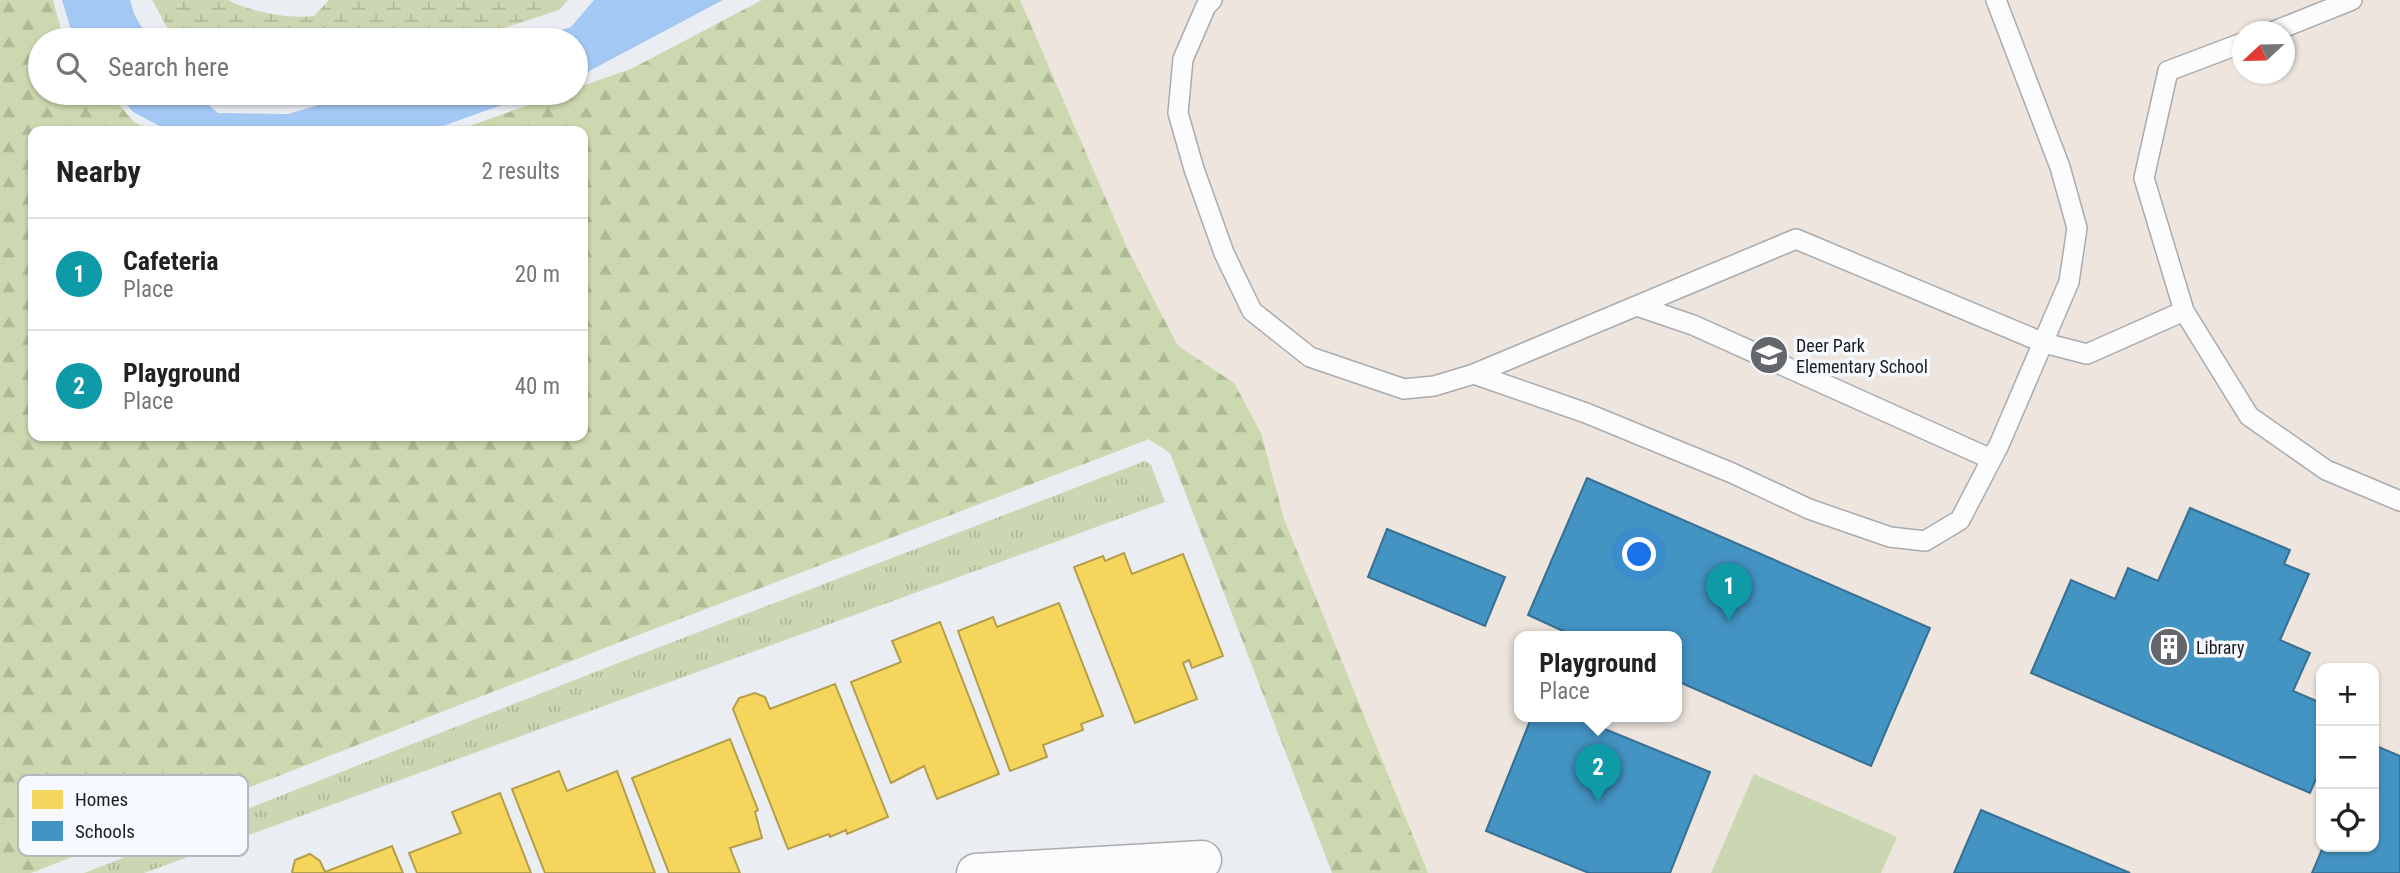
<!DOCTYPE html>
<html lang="en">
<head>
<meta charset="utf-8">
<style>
  :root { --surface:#fff; --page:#f6f6f6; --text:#222; --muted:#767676; --line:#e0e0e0; --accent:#63666a }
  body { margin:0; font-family:"Roboto Condensed",sans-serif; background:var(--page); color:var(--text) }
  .controls { position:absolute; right:21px; bottom:21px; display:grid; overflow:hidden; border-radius:14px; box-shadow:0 2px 5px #0004 }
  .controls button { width:63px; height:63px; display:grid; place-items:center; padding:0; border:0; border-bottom:2px solid var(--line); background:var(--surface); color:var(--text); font:35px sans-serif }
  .compass { position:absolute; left:2232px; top:21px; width:63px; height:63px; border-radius:50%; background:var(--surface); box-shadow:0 2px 5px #0004; rotate:248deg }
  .you { position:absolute; left:1640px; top:555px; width:24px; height:24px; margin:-18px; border:5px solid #fff; border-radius:50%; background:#1a73e8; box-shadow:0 0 0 10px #1a73e833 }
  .badge { display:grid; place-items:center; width:46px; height:46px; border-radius:50%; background:var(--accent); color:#fff; font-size:23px; font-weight:700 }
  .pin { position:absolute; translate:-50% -58px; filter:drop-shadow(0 2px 4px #0008) }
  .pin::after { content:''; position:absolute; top:37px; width:24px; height:21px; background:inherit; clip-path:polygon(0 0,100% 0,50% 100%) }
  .popup { position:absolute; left:1514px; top:631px; width:168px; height:91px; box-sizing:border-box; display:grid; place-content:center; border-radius:14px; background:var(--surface); filter:drop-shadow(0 2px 5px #0005); font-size:23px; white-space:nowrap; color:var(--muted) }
  .popup b { font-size:26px; color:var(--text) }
  .popup::after { content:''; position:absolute; left:50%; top:100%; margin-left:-14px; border:14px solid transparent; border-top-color:var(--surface) }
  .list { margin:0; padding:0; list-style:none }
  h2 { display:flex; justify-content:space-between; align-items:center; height:91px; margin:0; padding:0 28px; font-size:30px }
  h2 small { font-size:23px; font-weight:400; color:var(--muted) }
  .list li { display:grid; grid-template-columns:46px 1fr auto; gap:21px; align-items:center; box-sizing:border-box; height:112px; padding:0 28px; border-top:2px solid var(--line) }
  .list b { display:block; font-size:26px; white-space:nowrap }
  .list p { margin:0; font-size:23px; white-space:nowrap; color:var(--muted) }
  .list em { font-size:23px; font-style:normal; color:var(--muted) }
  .icon { flex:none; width:38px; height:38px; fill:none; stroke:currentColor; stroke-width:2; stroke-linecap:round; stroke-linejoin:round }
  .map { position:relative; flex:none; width:2400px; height:873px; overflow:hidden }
  .search { position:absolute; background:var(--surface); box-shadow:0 2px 5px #0004; left:28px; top:28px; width:560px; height:77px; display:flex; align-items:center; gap:18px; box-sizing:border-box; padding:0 24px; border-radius:38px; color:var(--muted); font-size:26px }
  .panel { position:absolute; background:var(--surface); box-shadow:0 2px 5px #0004; left:28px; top:126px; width:560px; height:315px; border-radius:14px }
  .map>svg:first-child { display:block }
  .education { fill:#ede5de; fill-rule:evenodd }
  .grass { fill:url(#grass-tufts) }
  .forest { fill:url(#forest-firs) }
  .wetland { fill:url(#wetland-marsh) }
  .pitch { fill:#cbd6b2 }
  .water { fill:#a3c8f4 }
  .homes { fill:#f6d55c; stroke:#b49e4a; stroke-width:2 }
  .schools { fill:#4393c3; stroke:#377092; stroke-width:2 }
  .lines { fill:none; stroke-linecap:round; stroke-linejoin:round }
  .service-casing { stroke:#a9abaf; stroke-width:22 }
  .minor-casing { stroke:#a9abaf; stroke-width:41 }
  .service { stroke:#fcfcfd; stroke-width:19 }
  .minor { stroke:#fcfcfd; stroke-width:38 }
  .labels { text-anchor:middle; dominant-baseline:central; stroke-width:7; stroke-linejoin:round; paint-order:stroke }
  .poi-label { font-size:18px; fill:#1b1d21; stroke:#f6f9ff; text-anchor:start }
  .key { fill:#f6f9ff; stroke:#b4b7bc; stroke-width:2 }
  .key-label { font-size:19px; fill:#1b1d21 }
</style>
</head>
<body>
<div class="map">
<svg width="2400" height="873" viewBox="0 0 2400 873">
  <defs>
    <pattern id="grass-tufts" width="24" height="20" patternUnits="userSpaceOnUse" patternTransform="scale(1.75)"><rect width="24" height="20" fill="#cbd6b2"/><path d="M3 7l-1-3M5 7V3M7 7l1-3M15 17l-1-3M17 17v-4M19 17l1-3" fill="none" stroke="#aeb799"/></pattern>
    <pattern id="forest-firs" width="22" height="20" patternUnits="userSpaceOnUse" patternTransform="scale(1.75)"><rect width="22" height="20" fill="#ccd8af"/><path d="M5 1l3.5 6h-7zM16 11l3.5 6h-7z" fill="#afb996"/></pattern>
    <pattern id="wetland-marsh" width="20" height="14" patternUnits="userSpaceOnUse" patternTransform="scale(1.75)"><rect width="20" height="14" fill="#cbd6b2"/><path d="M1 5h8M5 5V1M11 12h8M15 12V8" fill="none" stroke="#aeb799"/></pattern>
  </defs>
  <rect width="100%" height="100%" fill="#eaedf2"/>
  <path class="education" d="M 997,0 L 2400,0 L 2400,873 L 1345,873 ZM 2242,32 L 2284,32 L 2284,74 L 2242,74 ZM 1519,636 L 1677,636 L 1677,716 L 1519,716 ZM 2321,668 L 2374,668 L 2374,847 L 2321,847 Z"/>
  <path class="grass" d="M 1145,461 L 1151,465 L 1165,502 L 144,873 L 84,873 L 631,658 Z"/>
  <path class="forest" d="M 0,0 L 53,0 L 64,40 L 40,40 L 40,93 L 109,93 L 133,121 L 150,131 L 33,131 L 33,436 L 583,436 L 583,131 L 455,131 L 563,93 L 576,93 L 576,88 L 631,69 L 762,0 L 1020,0 L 1128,250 L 1178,346 L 1234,383 L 1261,433 L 1284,519 L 1428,873 L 1332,873 L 1170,453 L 1149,439 L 625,640 L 31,873 L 0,873 Z"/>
  <path class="wetland" d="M 152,0 L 228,0 C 250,12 289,19 314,16 L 329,0 L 568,0 L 559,10 L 467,40 L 174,40 Z"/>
  <path class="pitch" d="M 1754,774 L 1897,837 L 1881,873 L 1711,873 Z"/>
  <path class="water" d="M 62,0 L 130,0 L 134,14 L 149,40 L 74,40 Z
    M 594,0 L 723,0 L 576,78 L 576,40 L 530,40 L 571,27 Z
    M 117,93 L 195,93 L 218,113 L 288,114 L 360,93 L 535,93 L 429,131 L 169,131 L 133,112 Z"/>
  <path class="homes" d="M 1124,553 L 1132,574 L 1183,554 L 1223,656 L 1192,668 L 1189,660 L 1183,663 L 1197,699 L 1135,723 L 1074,567 L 1103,556 L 1105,561 Z
    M 1059,603 L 1103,716 L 1081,724 L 1083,730 L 1043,745 L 1047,757 L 1010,771 L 958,631 L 993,617 L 997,627 Z
    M 940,622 L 999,774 L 937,799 L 924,766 L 891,783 L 851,682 L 901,662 L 892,641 Z
    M 835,684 L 888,817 L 847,834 L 846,830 L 830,837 L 829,834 L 788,849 L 733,709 L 739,698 L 755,693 L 765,697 L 770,709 Z
    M 730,739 L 758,810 L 755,812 L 762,838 L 730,848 L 740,873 L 669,873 L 632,778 Z
    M 559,771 L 567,791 L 617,771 L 655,873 L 545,873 L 512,789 Z
    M 500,793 L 531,873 L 417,873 L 409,853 L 461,833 L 452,812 Z
    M 392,846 L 403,873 L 293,873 L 292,872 L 295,860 L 310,854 L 320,861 L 325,872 Z"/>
  <path class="schools" d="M 1587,478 L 1930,628 L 1871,766 L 1677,681 L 1677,636 L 1574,636 L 1528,615 Z
    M 2190,508 L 2290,550 L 2284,564 L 2309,574 L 2280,640 L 2310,653 L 2293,691 L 2321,703 L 2321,767 L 2310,793 L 2031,673 L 2071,580 L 2115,599 L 2128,568 L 2158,581 Z
    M 1387,529 L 1505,577 L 1485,626 L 1368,577 Z
    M 1532,716 L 1573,716 L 1710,772 L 1670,873 L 1589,873 L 1486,831 Z
    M 2374,745 L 2400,756 L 2400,873 L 2312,873 L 2323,847 L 2374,847 Z
    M 1981,810 L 2130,873 L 1954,873 Z"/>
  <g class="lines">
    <g class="service-casing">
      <path id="service" d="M 1212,0 L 1206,6 L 1183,59 L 1178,113 L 1194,169 L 1224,253 L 1252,311 L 1310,357 L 1404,389 L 1434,386 L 1474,374 L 1586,413 L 1732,473 L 1809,509 L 1890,537 L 1925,541 L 1960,520 L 1999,445 L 2069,282 L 2077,228 L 2060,167 L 1996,0
        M 2272,32 L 2352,0
        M 2242,43 L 2168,71 L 2144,178 L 2184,311 L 2249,416 L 2326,470 L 2400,501
        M 1637,306 L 1693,325 L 1991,459
        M 1474,374 L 1796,239 L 2044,343 L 2087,354 L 2184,311"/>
    </g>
    <g class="minor-casing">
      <path id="minor" d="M 976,873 L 1202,860"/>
    </g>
    <use href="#service" class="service"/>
    <use href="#minor" class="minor"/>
  </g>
  <defs>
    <g id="school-disc" transform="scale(2.0125)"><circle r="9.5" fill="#63666a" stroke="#f6f9ff"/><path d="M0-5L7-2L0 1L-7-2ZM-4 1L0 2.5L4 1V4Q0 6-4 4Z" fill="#fff"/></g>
    <g id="building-disc" transform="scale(2.0125)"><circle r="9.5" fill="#63666a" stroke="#f6f9ff"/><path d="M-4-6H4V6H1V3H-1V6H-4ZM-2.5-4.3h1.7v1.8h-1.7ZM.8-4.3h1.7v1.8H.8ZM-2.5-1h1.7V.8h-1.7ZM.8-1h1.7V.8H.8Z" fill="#fff"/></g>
  </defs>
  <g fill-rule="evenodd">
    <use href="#school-disc" x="1769" y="355"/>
    <use href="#building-disc" x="2169" y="647"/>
  </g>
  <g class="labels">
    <g class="poi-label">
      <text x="1796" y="345">Deer Park<tspan x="1796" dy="21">Elementary School</tspan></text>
      <text x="2196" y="647">Library</text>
    </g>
  </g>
  <rect x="18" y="775" width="230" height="81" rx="10" class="key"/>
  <rect x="32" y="790" width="31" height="19" fill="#f6d55c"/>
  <rect x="32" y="821" width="31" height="20" fill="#4393c3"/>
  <g class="key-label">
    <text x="75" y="806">Homes</text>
    <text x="75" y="838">Schools</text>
  </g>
</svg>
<div class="controls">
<button>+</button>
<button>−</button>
<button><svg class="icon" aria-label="locate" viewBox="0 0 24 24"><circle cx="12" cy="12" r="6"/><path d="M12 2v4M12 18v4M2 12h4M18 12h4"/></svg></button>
</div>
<svg class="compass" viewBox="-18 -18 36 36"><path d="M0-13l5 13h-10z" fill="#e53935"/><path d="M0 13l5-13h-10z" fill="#767676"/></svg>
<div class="you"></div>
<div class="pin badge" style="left:1729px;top:621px;background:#0f9aa8">1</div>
<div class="pin badge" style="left:1598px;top:802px;background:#0f9aa8">2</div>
<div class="popup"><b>Playground</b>Place</div>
<div class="search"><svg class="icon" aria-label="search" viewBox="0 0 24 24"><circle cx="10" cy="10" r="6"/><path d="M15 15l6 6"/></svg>Search here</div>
<section class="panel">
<h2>Nearby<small>2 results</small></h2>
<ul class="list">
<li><span class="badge" style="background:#0f9aa8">1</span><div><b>Cafeteria</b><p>Place</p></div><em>20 m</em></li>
<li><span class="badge" style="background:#0f9aa8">2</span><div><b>Playground</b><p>Place</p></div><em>40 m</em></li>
</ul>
</section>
</div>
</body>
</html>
